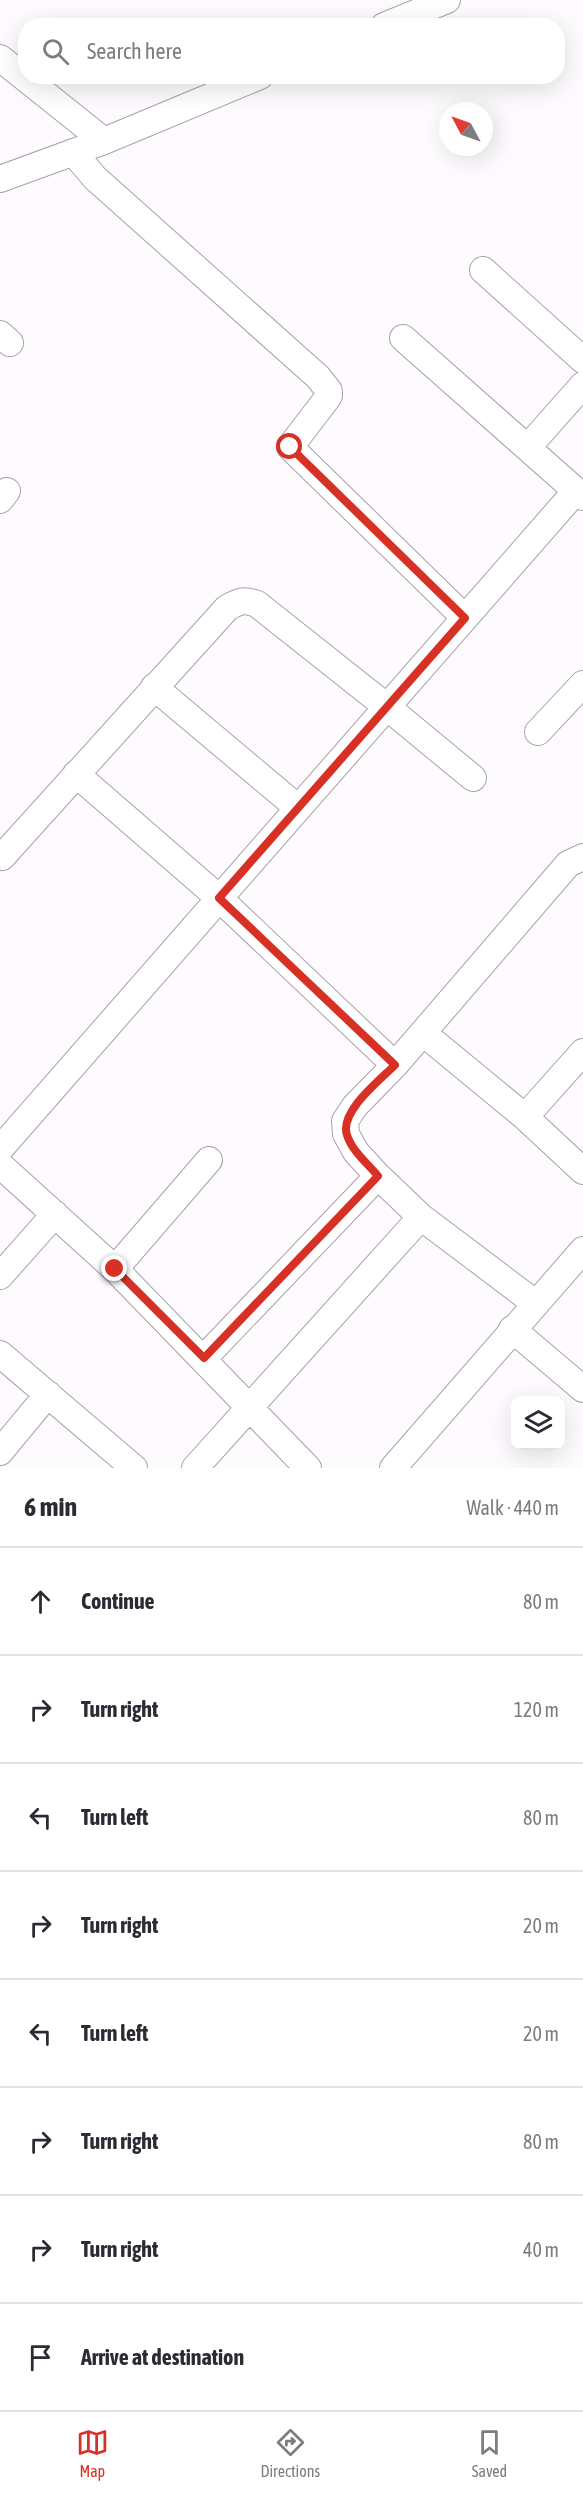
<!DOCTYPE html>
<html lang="en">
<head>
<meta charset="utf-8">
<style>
  :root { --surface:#fff; --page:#f7f7f7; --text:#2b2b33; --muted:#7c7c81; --line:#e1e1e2; --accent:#d93025 }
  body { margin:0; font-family:"Asap Condensed",sans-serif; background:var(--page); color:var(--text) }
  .controls { position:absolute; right:18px; bottom:18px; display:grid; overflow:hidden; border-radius:12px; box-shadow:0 6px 24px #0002 }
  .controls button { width:54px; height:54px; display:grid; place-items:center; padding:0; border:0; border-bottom:2px solid var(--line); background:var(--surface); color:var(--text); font:30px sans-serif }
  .compass { position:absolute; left:439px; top:102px; width:54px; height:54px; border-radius:50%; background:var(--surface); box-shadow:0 6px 24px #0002; rotate:311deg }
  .stop { position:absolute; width:18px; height:18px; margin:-14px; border:4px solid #d93025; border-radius:50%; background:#fff }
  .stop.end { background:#d93025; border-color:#fff; box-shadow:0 2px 6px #0008 }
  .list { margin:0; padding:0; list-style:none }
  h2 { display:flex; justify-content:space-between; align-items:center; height:78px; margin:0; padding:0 24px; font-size:26px }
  h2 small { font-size:20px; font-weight:400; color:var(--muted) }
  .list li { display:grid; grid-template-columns:39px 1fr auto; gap:18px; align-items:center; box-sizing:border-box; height:108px; padding:0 24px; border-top:2px solid var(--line) }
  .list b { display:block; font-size:22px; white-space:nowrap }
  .list em { font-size:20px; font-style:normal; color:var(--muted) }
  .icon { flex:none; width:33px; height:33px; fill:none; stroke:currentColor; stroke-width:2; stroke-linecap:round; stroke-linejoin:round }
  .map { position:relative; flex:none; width:583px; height:1468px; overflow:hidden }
  .search { position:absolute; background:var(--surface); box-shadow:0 6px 24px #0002; left:18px; right:18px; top:18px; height:66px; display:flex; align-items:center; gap:15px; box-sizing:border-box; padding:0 21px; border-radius:24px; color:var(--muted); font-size:22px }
  .sheet { height:942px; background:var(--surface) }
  nav { display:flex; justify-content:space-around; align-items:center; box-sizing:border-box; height:84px; border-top:2px solid var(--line); background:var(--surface); font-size:16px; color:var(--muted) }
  nav a { display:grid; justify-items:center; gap:3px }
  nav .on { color:var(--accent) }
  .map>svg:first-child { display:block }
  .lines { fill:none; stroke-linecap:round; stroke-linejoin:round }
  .minor-casing { stroke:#ab9eae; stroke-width:28 }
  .minor { stroke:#fff; stroke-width:26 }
  .route { stroke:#d93025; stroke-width:8 }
</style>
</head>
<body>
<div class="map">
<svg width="583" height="1468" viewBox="0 0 583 1468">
  <rect width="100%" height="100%" fill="#fdfbfe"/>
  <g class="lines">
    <g class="minor-casing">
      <path id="minor" d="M 384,26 L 447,0
        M 0,58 L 104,141
        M 73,152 L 95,178 L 318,377 L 329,391 L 329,396 L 290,447 L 465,618
        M 0,179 L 104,141 L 260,76
        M 483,270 L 583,360
        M 0,334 L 10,343
        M 403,338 L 583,497
        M 528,447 L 583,385
        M 0,500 L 7,491
        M 154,687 L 298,808
        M 538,732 L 583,684
        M 76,774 L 219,898 L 395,1065
        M 2,857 L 227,608 C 239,601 244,599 257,604 L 387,707 L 473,778
        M 423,1033 L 525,1117 L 583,1171
        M 525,1117 L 583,1052
        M 0,1149 L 576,491
        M 0,1165 L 115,1269 L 308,1468
        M 115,1269 L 209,1160
        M 0,1276 L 55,1214
        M 535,1303 L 421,1217 L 378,1176 L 356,1152 L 346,1134 L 345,1121 L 355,1106 L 395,1065 L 568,864 L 583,857
        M 512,1329 L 583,1389
        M 0,1354 L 134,1468
        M 204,1358 L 378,1176
        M 0,1452 L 48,1394
        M 195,1468 L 421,1217
        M 393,1468 L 583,1250"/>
    </g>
    <use href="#minor" class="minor"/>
  </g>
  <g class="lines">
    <path class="route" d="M 115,1269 L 204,1358 L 378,1176 C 367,1163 352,1151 347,1135 C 339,1112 380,1080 395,1065 L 219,898 L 465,618 L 290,447"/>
  </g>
</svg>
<div class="controls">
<button><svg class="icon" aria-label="layers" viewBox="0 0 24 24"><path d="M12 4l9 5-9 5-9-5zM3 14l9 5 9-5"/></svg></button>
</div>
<svg class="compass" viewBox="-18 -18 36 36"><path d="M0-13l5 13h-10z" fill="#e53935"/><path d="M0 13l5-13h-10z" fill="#7c7c81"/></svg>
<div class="stop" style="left:290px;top:447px"></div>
<div class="stop end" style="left:115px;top:1269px"></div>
<div class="search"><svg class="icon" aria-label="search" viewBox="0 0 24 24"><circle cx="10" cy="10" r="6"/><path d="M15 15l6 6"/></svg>Search here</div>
</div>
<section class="sheet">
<h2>6 min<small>Walk · 440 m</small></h2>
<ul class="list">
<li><svg class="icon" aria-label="ahead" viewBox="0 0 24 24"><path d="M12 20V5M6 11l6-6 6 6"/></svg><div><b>Continue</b></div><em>80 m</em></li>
<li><svg class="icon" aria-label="right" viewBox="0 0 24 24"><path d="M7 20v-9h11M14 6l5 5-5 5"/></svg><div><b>Turn right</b></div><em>120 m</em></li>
<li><svg class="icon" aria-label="left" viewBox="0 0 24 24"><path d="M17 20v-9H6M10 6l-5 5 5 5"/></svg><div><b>Turn left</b></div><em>80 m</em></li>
<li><svg class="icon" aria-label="right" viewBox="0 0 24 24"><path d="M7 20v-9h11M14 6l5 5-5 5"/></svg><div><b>Turn right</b></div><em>20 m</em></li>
<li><svg class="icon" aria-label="left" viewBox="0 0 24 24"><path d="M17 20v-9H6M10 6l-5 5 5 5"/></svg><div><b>Turn left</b></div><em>20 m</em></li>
<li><svg class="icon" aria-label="right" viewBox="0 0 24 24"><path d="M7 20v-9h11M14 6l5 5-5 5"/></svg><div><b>Turn right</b></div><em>80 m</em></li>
<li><svg class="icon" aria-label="right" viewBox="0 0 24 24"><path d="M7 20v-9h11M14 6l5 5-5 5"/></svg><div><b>Turn right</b></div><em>40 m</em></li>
<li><svg class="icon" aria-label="arrive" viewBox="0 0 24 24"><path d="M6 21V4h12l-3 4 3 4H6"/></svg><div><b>Arrive at destination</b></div></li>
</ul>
</section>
<nav>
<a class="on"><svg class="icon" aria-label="map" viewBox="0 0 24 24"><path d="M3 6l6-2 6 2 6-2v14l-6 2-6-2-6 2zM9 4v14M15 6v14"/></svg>Map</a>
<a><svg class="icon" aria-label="directions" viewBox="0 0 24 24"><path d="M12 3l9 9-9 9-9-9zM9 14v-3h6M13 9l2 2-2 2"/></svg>Directions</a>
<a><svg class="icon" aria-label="saved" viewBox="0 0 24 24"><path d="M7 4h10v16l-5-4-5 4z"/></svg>Saved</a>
</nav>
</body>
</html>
